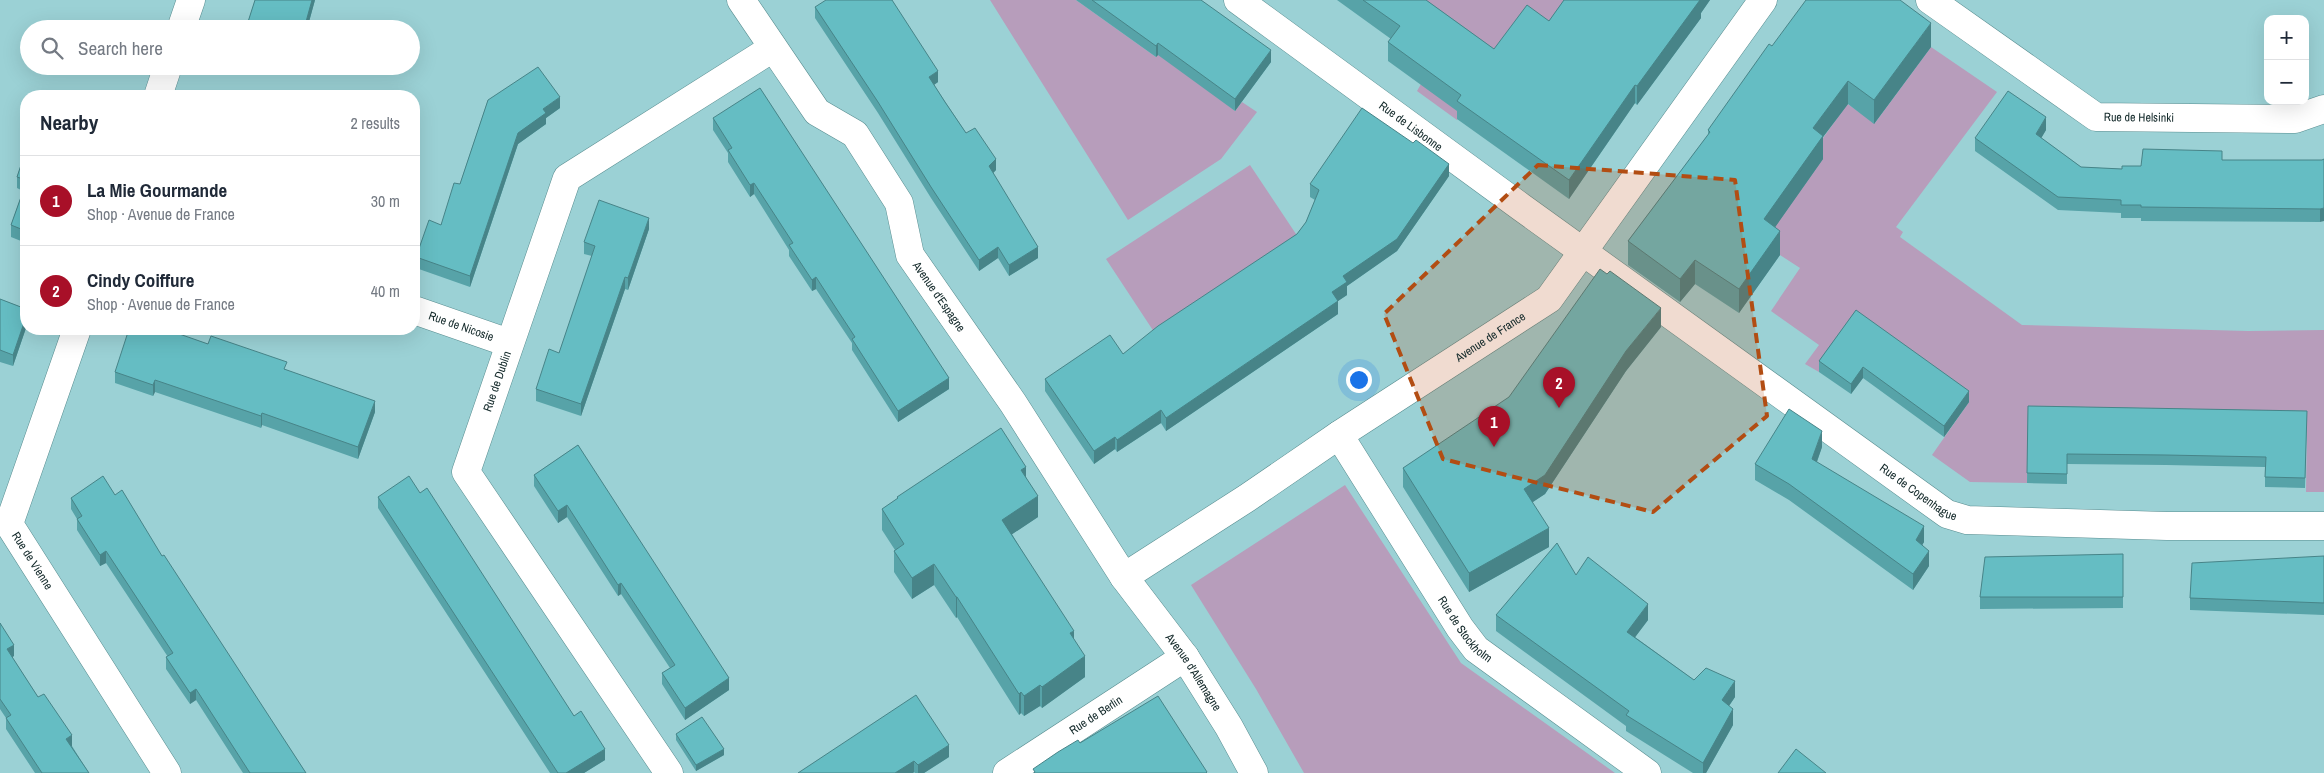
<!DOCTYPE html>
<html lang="en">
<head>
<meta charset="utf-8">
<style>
  :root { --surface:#fff; --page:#f2f2f3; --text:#1f2937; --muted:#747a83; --line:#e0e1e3; --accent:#a81028 }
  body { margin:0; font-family:"Archivo Narrow",sans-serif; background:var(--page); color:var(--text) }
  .controls { position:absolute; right:15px; top:15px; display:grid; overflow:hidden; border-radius:10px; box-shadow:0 5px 20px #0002 }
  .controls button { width:45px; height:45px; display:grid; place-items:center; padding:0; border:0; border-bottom:1px solid var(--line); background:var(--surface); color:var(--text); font:25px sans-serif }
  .you { position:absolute; left:1358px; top:379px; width:18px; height:18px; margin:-12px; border:4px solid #fff; border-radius:50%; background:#1a73e8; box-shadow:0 0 0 8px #1a73e833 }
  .badge { display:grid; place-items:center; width:32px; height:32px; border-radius:50%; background:var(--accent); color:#fff; font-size:16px; font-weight:700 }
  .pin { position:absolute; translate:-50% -41px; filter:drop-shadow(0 1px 2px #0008) }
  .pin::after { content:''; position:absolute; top:26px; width:18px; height:15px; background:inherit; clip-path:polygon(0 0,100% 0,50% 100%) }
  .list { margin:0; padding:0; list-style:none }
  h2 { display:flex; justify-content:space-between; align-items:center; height:65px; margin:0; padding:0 20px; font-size:21px }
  h2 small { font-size:16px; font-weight:400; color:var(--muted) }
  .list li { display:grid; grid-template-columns:32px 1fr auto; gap:15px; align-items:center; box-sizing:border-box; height:90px; padding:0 20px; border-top:1px solid var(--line) }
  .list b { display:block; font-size:19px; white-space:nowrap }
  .list p { margin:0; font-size:16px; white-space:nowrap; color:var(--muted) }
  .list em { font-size:16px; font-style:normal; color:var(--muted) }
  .icon { flex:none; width:28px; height:28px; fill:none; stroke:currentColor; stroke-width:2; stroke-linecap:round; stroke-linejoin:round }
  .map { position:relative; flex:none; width:2324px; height:773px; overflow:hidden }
  .search { position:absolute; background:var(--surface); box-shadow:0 5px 20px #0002; left:20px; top:20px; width:400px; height:55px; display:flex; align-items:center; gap:12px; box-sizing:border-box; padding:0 18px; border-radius:28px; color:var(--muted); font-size:19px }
  .panel { position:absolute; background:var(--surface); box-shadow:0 5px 20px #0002; left:20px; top:90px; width:400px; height:245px; border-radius:20px }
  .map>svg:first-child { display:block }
  .green { fill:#b79dbb }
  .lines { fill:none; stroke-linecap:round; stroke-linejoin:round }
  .street-casing { stroke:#588d90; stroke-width:29 }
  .street { stroke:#fff; stroke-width:28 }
  .wall { fill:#57a3a8 }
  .shaded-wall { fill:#478488 }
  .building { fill:#65bdc3; stroke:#478488 }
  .marked { fill:#b24d13; fill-opacity:0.2; stroke:#b24d13; stroke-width:4; stroke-dasharray:10 6; stroke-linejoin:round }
  .labels { text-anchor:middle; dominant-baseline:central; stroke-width:4.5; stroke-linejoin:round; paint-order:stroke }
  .street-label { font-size:12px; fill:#122829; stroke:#a7dee2 }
</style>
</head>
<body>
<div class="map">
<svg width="2324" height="773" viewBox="0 0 2324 773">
  <rect width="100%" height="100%" fill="#9bd1d5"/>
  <path class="green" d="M 990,0 L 1076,0 L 1156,57 L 1162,49 L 1235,111 L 1242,102 L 1257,112 L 1221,159 L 1128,220 Z
    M 1399,0 L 1578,0 L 1559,26 L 1527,24 L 1457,120 L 1417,91 L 1421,84 Z
    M 1931,47 L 1997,92 L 1896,227 L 1903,232 L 1900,237 L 2022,325 L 2248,331 L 2324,330 L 2324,492 L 2306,492 L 2307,421 L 2028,417 L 2027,483 L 1970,482 L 1932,455 L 1969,402 L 1921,367 L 1819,372 L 1805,364 L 1819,345 L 1771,311 L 1800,268 L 1780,255 L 1755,216 L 1813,152 L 1838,117 L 1836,96 L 1875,123 Z
    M 1250,165 L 1302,243 L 1158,338 L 1106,259 Z
    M 1345,485 L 1461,663 L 1615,773 L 1304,773 L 1256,689 L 1191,585 Z"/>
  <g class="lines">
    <g class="street-casing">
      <g id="street">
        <path id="s1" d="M 741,0 L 817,112 L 855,134 L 899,203 L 910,255 L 1013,403 L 1124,577 L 1185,657 L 1229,727 L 1254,773"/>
        <path id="s2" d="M 1238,0 L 1521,207 L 1947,514 L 1967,520 L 2167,526 L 2324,526"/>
        <path id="s3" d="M 1930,0 L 2096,117 L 2295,119 L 2324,109"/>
        <path d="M 181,29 L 191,0"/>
        <path d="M 158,96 L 168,66"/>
        <path id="s4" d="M 414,310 L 509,343"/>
        <path id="s5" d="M 77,329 L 9,524 L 167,773"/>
        <path id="s6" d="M 1339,435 L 1460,628 L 1476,649 L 1647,773"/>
        <path id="s7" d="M 1124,577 L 1247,498 L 1339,435 L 1549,299 L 1763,0"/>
        <path id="s8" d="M 669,773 L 466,472 L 567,178 L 773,48"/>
        <path id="s9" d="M 1007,773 L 1185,657"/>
      </g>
    </g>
    <use href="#street" class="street"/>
  </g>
  <path class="wall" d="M 255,0 L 315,0 L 307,29 L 247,29 L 247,25 Z
    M 1076,0 L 1201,0 L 1271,62 L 1235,111 L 1158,55 L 1156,57 Z
    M 1337,0 L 1426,0 L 1494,49 L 1549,21 L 1564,0 L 1710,0 L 1701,13 L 1701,18 L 1637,105 L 1635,103 L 1569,199 L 1457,119 L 1457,111 L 1388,61 L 1388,42 L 1391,39 Z
    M 815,7 L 938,82 L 934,85 L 966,133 L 996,170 L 993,173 L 1038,258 L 1009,276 L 998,258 L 979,271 L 931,198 L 878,113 L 815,18 Z
    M 1772,46 L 1931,47 L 1874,124 L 1848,104 L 1823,137 L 1823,159 L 1775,227 L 1780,255 L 1739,313 L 1695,284 L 1680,302 L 1628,265 L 1628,241 L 1708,135 L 1708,130 Z
    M 488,100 L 560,108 L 546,118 L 546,124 L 518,144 L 470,287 L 416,268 L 416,257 L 441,225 L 460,184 Z
    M 713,118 L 949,389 L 898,422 L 852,350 L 852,343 L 816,289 L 812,291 L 789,256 L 789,250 L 754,194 L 750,197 L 728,162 L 728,153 L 713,130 Z
    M 2046,130 L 2041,138 L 2081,167 L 2122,169 L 2141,166 L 2222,160 L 2322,160 L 2320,222 L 2141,221 L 2141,218 L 2121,218 L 2121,213 L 2058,210 L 1975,151 L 1975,138 Z
    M 26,150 L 26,243 L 11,237 L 11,225 L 23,191 L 17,188 L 17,177 Z
    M 1449,176 L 1397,251 L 1347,286 L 1347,295 L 1338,301 L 1338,314 L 1166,431 L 1161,423 L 1117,452 L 1115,449 L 1094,464 L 1045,391 L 1045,379 L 1123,354 L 1297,234 L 1306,222 L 1315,200 L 1310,197 L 1310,184 Z
    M 649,229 L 628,290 L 625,289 L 581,416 L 536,401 L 536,389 L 559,353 L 592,256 L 584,254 L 584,242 Z
    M 0,299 L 26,309 L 26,328 L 13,366 L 0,362 Z
    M 1856,310 L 1969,402 L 1944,437 L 1863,378 L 1851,394 L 1819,372 L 1819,361 Z
    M 1661,327 L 1626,371 L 1545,494 L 1532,502 L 1549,547 L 1469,592 L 1403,487 L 1403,468 Z
    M 208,344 L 287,370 L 375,412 L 358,459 L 262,425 L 261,428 L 155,392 L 153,396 L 115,383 L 115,372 Z
    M 2028,406 L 2307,411 L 2305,488 L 2265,487 L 2265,467 L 2166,465 L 2067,464 L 2067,484 L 2027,483 Z
    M 578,445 L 729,690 L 685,720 L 662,684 L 662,673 L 670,668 L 621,594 L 618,596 L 567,517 L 558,523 L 534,486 L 534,475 Z
    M 1822,447 L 1817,462 L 1924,542 L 1922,545 L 1929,566 L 1913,590 L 1789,500 L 1755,480 L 1755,464 Z
    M 1026,477 L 1038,517 L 1012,534 L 1074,639 L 1085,677 L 1042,708 L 1040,706 L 1024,716 L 1021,713 L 1019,715 L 957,617 L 956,618 L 934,585 L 912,599 L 894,572 L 894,551 L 895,550 L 882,530 L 882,509 L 897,499 L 897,497 Z
    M 115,495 L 162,556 L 306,773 L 243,773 L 196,700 L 190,704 L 166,669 L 166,657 L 168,657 L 106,563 L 100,566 L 77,530 L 77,519 L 71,509 L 71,498 Z
    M 378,497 L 574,716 L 605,760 L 584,773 L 550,773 L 378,508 Z
    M 2123,554 L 2123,608 L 1980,609 L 1980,597 Z
    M 2324,556 L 2324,615 L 2190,610 L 2190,598 Z
    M 1576,575 L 1648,620 L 1635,637 L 1694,680 L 1735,697 L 1729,706 L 1733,725 L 1706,773 L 1693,773 L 1626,731 L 1626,726 L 1496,631 L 1496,615 Z
    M 0,623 L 14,656 L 12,657 L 38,697 L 72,746 L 89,773 L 35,773 L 6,729 L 6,718 L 0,709 Z
    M 676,734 L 724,755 L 696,771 L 676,740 Z
    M 949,757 L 924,773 L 915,773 L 914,772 L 913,773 L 798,773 Z"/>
  <path class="shaded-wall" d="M 312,0 L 315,0 L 307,29 L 304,29 Z
    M 1698,0 L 1710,0 L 1701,13 L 1701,18 L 1637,105 L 1637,86 Z
    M 1931,23 L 1931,47 L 1874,124 L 1874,100 Z
    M 1158,43 L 1158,55 L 1156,57 L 1156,46 Z
    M 1271,50 L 1271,62 L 1235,111 L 1235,99 Z
    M 938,71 L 938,82 L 929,88 L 929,77 Z
    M 1848,81 L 1848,104 L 1823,137 L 1823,159 L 1764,243 L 1764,219 L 1813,128 Z
    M 1635,85 L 1635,103 L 1569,199 L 1569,180 Z
    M 560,97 L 560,108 L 546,118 L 546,124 L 518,144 L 470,287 L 470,276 L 518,133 L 543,109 Z
    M 2046,117 L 2046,130 L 2036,147 L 2036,134 Z
    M 996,159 L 996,170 L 989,177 L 989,166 Z
    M 1449,164 L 1449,176 L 1397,251 L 1347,286 L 1347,295 L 1332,305 L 1332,292 L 1343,276 Z
    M 754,183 L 754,194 L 750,197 L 750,185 Z
    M 2324,208 L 2324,221 L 2320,222 L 2320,209 Z
    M 649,218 L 649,229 L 628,290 L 628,278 Z
    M 1780,231 L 1780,255 L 1739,313 L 1739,289 Z
    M 998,247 L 998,258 L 979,271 L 979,260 Z
    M 1038,247 L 1038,258 L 1009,276 L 1009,265 Z
    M 1695,260 L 1695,284 L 1680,302 L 1680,279 Z
    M 625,277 L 625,289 L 581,416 L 581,404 Z
    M 816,277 L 816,289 L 812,291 L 812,280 Z
    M 1338,301 L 1338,314 L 1166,431 L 1166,418 Z
    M 1661,308 L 1661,327 L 1626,371 L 1545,494 L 1524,508 L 1524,489 L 1626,351 Z
    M 26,317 L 26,328 L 13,366 L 13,355 Z
    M 1863,367 L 1863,378 L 1851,394 L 1851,384 Z
    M 949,378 L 949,389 L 898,422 L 898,411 Z
    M 155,380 L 155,392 L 153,396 L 153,385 Z
    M 1969,391 L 1969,402 L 1944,437 L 1944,426 Z
    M 375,401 L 375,412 L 358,459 L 358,447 Z
    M 1161,410 L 1161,423 L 1117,452 L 1117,440 Z
    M 262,413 L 262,425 L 261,428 L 261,416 Z
    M 1822,431 L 1822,447 L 1812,475 L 1812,459 Z
    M 1115,437 L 1115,449 L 1094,464 L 1094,451 Z
    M 1026,467 L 1026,488 L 1021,470 Z
    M 1038,496 L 1038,517 L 1002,541 L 1002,520 Z
    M 567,505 L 567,517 L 558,523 L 558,511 Z
    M 1924,526 L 1924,542 L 1916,556 L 1916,540 Z
    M 1549,528 L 1549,547 L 1469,592 L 1469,573 Z
    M 106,551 L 106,563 L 100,566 L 100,555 Z
    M 1929,551 L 1929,566 L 1913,590 L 1913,574 Z
    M 934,564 L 934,585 L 912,599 L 912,578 Z
    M 621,583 L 621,594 L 618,596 L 618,585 Z
    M 956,597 L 957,597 L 957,617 L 956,618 Z
    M 1648,604 L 1648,620 L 1627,648 L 1627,632 Z
    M 1074,631 L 1074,652 L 1070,633 Z
    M 14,645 L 14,656 L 7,660 L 7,649 Z
    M 1085,656 L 1085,677 L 1042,708 L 1042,687 Z
    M 729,678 L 729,690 L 685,720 L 685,708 Z
    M 1735,681 L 1735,697 L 1722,716 L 1722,700 Z
    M 1040,685 L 1040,706 L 1024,716 L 1024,696 Z
    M 196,689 L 196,700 L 190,704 L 190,693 Z
    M 1021,692 L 1021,713 L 1019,715 L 1019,694 Z
    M 1733,709 L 1733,725 L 1706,773 L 1703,773 L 1703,763 Z
    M 72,735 L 72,746 L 66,750 L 66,739 Z
    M 949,745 L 949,757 L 924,773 L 918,773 L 918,765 Z
    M 605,749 L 605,760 L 584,773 L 566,773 Z
    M 724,749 L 724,755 L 696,771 L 696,765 Z
    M 914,761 L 914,772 L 913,773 L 895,773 Z"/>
  <path class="building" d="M 255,0 L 312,0 L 304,29 L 257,29 L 247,25 Z
    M 826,0 L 892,0 L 938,71 L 929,77 L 945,102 L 966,133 L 975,128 L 996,159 L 989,166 L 1038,247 L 1009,265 L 998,247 L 979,260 L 931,187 L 878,102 L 815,7 Z
    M 1092,0 L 1201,0 L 1271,50 L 1235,99 L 1158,43 L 1156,46 Z
    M 1363,0 L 1426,0 L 1494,49 L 1527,5 L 1549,21 L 1564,0 L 1700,0 L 1637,86 L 1635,85 L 1569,180 L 1457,101 L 1461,95 L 1388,42 L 1400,26 Z
    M 1806,0 L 1900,0 L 1931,23 L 1874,100 L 1848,81 L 1813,128 L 1823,136 L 1764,219 L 1780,231 L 1739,289 L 1695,260 L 1680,279 L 1628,241 L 1710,132 L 1708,130 L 1769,44 L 1772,46 Z
    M 538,67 L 560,97 L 543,109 L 546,113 L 518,133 L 470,276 L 416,257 L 429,220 L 441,225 L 454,183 L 460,184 L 488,100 Z
    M 760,88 L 949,378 L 898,411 L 852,339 L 855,337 L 836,308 L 816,277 L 812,280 L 789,245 L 793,243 L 754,183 L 750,185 L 728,150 L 732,148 L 713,118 Z
    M 2008,91 L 2046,117 L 2036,134 L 2081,167 L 2122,169 L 2122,166 L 2141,166 L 2143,149 L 2222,151 L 2222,160 L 2322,160 L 2324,159 L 2324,208 L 2320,209 L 2141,207 L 2141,205 L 2121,205 L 2121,200 L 2058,197 L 1975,138 Z
    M 1362,108 L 1413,143 L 1416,140 L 1449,164 L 1397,239 L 1343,276 L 1347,282 L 1332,292 L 1338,301 L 1166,418 L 1161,410 L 1117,440 L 1115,437 L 1094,451 L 1045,379 L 1110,335 L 1123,354 L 1158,326 L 1297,234 L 1306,222 L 1319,190 L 1310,184 Z
    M 26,150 L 26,180 L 17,177 Z
    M 26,183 L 26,231 L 11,225 Z
    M 599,200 L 649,218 L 628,278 L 625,277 L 581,404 L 536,389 L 549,349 L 559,353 L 595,246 L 584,242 Z
    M 1600,269 L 1607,274 L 1610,271 L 1661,308 L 1626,351 L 1545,475 L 1524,489 L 1549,528 L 1469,573 L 1403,468 L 1509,397 Z
    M 0,299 L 26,309 L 26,317 L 13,355 L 0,350 Z
    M 1856,310 L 1969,391 L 1944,426 L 1863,367 L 1851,384 L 1819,361 Z
    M 129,329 L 165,329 L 208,344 L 211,336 L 287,362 L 284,369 L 375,401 L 358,447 L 262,413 L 261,416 L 155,380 L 153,385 L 115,372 Z
    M 2028,406 L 2307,411 L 2305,478 L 2265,477 L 2266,457 L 2166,455 L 2067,454 L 2067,474 L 2027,473 Z
    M 1789,409 L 1822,431 L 1812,459 L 1924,526 L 1916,540 L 1929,551 L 1913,574 L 1789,484 L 1755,464 Z
    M 1001,428 L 1026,467 L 1021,470 L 1038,496 L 1002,520 L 1074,631 L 1070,633 L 1085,656 L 1042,687 L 1040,685 L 1024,696 L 1021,692 L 1019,694 L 957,597 L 956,597 L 934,564 L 912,578 L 894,551 L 904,544 L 882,509 L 898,498 L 897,497 Z
    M 578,445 L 729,678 L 685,708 L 662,673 L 675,665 L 621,583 L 618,585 L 567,505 L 558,511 L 534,475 Z
    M 103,476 L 115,495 L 122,490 L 162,556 L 164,555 L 306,773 L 250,773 L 196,689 L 190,693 L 166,657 L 173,653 L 106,551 L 100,555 L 77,519 L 82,516 L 71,498 Z
    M 409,476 L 420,493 L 427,488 L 574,716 L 581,711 L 605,749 L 566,773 L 558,773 L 378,497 Z
    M 1557,543 L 1576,575 L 1588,557 L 1648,604 L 1627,632 L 1694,680 L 1706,668 L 1735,681 L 1722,700 L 1733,709 L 1703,763 L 1626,715 L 1629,711 L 1496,615 Z
    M 2123,554 L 2123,597 L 1980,597 L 1985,557 Z
    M 2324,556 L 2324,603 L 2190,598 L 2192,563 Z
    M 0,623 L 14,645 L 7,649 L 38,697 L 44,694 L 72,735 L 66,739 L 89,773 L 42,773 L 6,718 L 11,715 L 0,699 Z
    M 916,695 L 949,745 L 918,765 L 914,761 L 895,773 L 798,773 Z
    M 1158,696 L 1207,772 L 1206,773 L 1034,773 L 1035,772 L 1033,769 L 1058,752 L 1078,740 L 1080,743 Z
    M 702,717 L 724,749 L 696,765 L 676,734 Z
    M 1796,749 L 1826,773 L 1778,773 Z"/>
  <path class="marked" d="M 1538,165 L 1735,180 L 1767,416 L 1653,512 L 1443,459 L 1384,314 Z"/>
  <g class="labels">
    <g class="street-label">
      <text stroke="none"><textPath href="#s3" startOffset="246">Rue de Helsinki</textPath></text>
      <text stroke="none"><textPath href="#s2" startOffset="214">Rue de Lisbonne</textPath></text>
      <text stroke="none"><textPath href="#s1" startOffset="365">Avenue d'Espagne</textPath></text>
      <text stroke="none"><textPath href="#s4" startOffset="50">Rue de Nicosie</textPath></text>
      <text stroke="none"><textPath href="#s7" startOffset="438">Avenue de France</textPath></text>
      <text stroke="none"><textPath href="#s8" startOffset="459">Rue de Dublin</textPath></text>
      <text stroke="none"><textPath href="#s2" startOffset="840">Rue de Copenhague</textPath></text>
      <text stroke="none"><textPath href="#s5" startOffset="250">Rue de Vienne</textPath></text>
      <text stroke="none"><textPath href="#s6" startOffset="232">Rue de Stockholm</textPath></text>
      <text stroke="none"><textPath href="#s1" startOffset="819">Avenue d'Allemagne</textPath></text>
      <text stroke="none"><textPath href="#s9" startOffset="106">Rue de Berlin</textPath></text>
    </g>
  </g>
</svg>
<div class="controls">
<button>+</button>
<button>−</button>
</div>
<div class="you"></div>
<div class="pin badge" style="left:1494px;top:447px">1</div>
<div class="pin badge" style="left:1559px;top:408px">2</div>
<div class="search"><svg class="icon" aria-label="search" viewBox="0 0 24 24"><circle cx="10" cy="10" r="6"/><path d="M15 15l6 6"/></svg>Search here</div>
<section class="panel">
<h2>Nearby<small>2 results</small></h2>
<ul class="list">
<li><span class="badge">1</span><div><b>La Mie Gourmande</b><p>Shop · Avenue de France</p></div><em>30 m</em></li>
<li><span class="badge">2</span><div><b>Cindy Coiffure</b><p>Shop · Avenue de France</p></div><em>40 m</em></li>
</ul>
</section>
</div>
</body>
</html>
